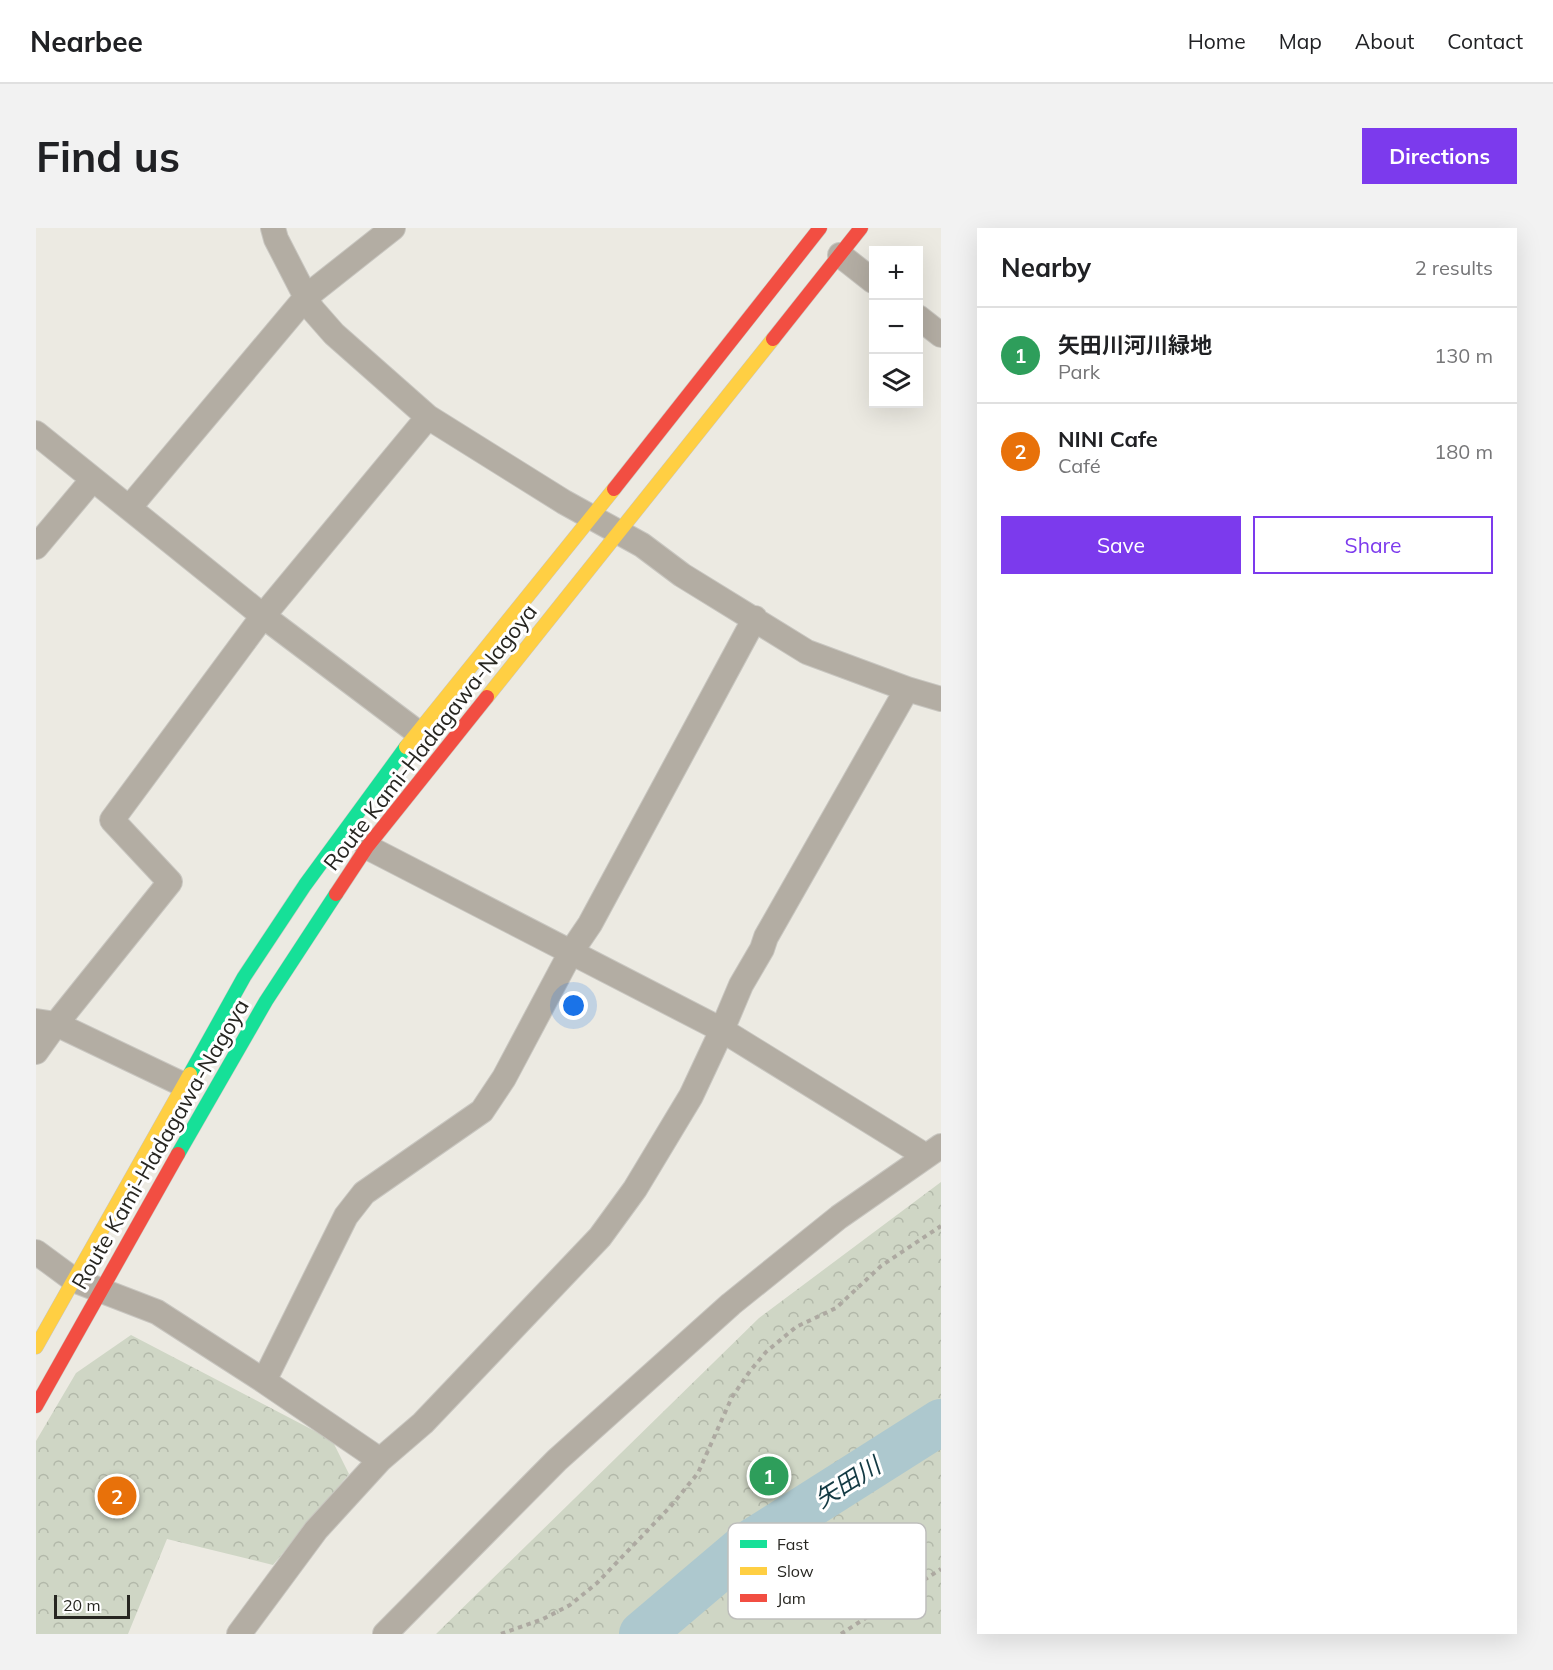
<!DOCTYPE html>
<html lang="en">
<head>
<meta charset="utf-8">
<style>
  :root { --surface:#fff; --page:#f2f2f2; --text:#202124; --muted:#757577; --line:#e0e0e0; --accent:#7c3aed }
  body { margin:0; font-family:Mulish,"Noto Sans JP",sans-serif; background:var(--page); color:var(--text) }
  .controls { position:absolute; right:18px; top:18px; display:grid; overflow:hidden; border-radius:0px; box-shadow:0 6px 24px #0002 }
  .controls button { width:54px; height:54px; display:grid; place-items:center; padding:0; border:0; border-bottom:2px solid var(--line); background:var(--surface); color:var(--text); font:30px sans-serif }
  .scale { position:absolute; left:18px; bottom:15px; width:76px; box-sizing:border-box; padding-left:6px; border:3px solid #272621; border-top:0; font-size:16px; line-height:21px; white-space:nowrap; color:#272621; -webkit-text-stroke:4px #fff; paint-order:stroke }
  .you { position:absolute; left:538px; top:778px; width:21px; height:21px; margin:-15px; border:4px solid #fff; border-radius:50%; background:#1a73e8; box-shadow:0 0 0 9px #1a73e833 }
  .badge { display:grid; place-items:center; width:39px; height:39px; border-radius:50%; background:var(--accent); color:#fff; font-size:20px; font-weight:700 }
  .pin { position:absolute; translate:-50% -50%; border:3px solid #fff; box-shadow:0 2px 6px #0006 }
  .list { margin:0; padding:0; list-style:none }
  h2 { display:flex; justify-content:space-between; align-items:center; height:78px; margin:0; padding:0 24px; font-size:26px }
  h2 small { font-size:20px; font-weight:400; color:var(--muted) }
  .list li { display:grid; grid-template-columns:39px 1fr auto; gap:18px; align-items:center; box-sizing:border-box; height:96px; padding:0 24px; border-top:2px solid var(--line) }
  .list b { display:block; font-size:22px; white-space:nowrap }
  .list p { margin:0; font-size:20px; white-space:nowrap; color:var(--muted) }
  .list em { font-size:20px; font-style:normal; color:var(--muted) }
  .actions { display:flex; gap:12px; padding:18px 24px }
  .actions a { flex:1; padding:14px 0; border:2px solid var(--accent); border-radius:0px; text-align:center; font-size:21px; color:var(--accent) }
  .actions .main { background:var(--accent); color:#fff }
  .icon { flex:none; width:33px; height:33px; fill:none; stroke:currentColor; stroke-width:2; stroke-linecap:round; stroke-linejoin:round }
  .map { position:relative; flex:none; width:905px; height:1406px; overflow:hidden; border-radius:0px }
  header { display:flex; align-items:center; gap:36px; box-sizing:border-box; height:84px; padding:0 30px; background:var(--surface); border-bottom:2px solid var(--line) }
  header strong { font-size:28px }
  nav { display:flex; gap:33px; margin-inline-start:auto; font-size:21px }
  .intro { display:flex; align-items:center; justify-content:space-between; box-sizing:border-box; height:144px; padding:0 36px }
  h1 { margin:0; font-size:42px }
  .button { padding:15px 27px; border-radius:0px; background:var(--accent); color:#fff; font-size:21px; font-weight:700 }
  main { display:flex; gap:36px; padding:0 36px }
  aside { flex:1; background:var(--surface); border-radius:0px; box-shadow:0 6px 24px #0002 }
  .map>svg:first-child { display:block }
  .forest { fill:url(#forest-crowns) }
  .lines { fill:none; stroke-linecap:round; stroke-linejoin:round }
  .river { stroke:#adc8ce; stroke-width:46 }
  .street-casing { stroke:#c8c6c0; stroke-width:26 }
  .fast-casing { stroke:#c8c6c0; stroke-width:15 }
  .slow-casing { stroke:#c8c6c0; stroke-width:15 }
  .jam-casing { stroke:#c8c6c0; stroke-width:15 }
  .path { stroke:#ada9a1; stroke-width:4; stroke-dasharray:4.5 4.5; stroke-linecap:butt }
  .street { stroke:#b3ada3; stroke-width:24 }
  .fast { stroke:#16e098; stroke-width:14 }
  .slow { stroke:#ffcf43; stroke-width:14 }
  .jam { stroke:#f24e42; stroke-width:14 }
  .labels { text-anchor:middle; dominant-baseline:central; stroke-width:6; stroke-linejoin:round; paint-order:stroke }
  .street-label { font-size:22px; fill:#272621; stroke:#fff }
  .water-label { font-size:24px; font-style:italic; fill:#133a43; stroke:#fff }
  .key { fill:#fff; stroke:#bebebc; stroke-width:1.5 }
  .key-label { font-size:16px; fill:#272621 }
</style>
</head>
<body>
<header>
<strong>Nearbee</strong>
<nav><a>Home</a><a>Map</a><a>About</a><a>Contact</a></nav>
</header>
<div class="intro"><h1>Find us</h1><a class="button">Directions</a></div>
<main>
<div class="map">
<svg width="905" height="1406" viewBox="0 0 905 1406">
  <defs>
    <pattern id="forest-crowns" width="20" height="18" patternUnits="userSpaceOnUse" patternTransform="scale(1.5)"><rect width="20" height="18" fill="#cfd6c5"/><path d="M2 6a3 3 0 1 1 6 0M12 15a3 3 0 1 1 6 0" fill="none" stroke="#b2b8a9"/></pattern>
  </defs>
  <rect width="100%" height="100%" fill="#eceae2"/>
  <path class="forest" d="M 905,954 L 905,1406 L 400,1406 L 723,1090 Z
    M 95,1107 L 296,1212 L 313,1246 L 237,1337 L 131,1311 L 92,1406 L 0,1406 L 0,1213 L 40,1145 Z"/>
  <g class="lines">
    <path class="river" d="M 606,1406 L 711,1317 L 905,1194"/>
    <g class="street-casing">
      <path id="street" d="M 237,0 L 240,11 L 276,81 L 298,106 L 392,189 L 528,274 L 606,317 L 646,347 L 771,424 L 871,461 L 905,471
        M 804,27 L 837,53
        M 882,89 L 905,107
        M 0,205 L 227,388 L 381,504
        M 93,280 L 271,68 L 357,0
        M 0,319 L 57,251
        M 331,619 L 686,802 L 890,928
        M 0,793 L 20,796 L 148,857
        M 0,824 L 20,796 L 134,654 L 76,592 L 227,388 L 392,189
        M 0,1024 L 38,1052 L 121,1084 L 228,1153 L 344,1232
        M 228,1153 L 310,988 L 328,965 L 446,883 L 468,850 L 535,724 L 554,696 L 719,390
        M 203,1406 L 280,1302 L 344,1232 L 387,1195 L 564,1009 L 599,961 L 655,868 L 686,802 L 705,757 L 726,721 L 730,709 L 871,461
        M 349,1406 L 521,1232 L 695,1076 L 803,989 L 905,918"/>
    </g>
    <g class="fast-casing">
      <path id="fast" d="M 154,846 L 208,749 L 269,657 L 370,519
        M 142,926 L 230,773 L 300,666"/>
    </g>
    <g class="slow-casing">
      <path id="slow" d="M 451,469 L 737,111
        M 370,519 L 578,261
        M 0,1119 L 154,846"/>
    </g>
    <g class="jam-casing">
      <path id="jam" d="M 737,111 L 825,0
        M 578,261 L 784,0
        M 300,666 L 331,619 L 451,469
        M 0,1178 L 142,926"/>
    </g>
    <path class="path" d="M 465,1406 L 507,1391 L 534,1377 L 561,1355 L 635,1278 L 662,1245 L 696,1169 L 714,1143 L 730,1124 L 760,1099 L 800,1080 L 845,1038 L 905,998
      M 805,1406 L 905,1341"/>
    <use href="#street" class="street"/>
    <use href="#fast" class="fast"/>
    <use href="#slow" class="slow"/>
    <use href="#jam" class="jam"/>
  </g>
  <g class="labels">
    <g class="street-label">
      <text transform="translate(394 509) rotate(-52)">Route Kami-Hadagawa-Nagoya</text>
      <text transform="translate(124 916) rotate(-60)">Route Kami-Hadagawa-Nagoya</text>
    </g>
    <g class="water-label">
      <text transform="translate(811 1254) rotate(-32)">矢田川</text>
    </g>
  </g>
  <rect x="692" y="1295" width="198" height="96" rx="9" class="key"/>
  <rect x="704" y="1312" width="27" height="8" fill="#16e098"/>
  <rect x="704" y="1339" width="27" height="8" fill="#ffcf43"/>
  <rect x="704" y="1366" width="27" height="8" fill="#f24e42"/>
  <g class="key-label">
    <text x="741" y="1322">Fast</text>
    <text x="741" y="1349">Slow</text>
    <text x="741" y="1376">Jam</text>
  </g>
</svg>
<div class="controls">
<button>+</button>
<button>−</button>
<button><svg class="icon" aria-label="layers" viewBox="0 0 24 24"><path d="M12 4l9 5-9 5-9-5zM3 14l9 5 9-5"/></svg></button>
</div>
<div class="scale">20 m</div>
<div class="you"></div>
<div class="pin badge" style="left:733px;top:1248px;background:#2e9e5b">1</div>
<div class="pin badge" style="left:81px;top:1268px;background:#e8710a">2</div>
</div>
<aside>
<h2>Nearby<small>2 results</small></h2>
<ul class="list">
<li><span class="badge" style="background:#2e9e5b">1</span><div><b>矢田川河川緑地</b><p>Park</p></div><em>130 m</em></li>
<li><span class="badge" style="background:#e8710a">2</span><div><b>NINI Cafe</b><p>Café</p></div><em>180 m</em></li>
</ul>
<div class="actions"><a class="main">Save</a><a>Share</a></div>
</aside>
</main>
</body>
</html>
